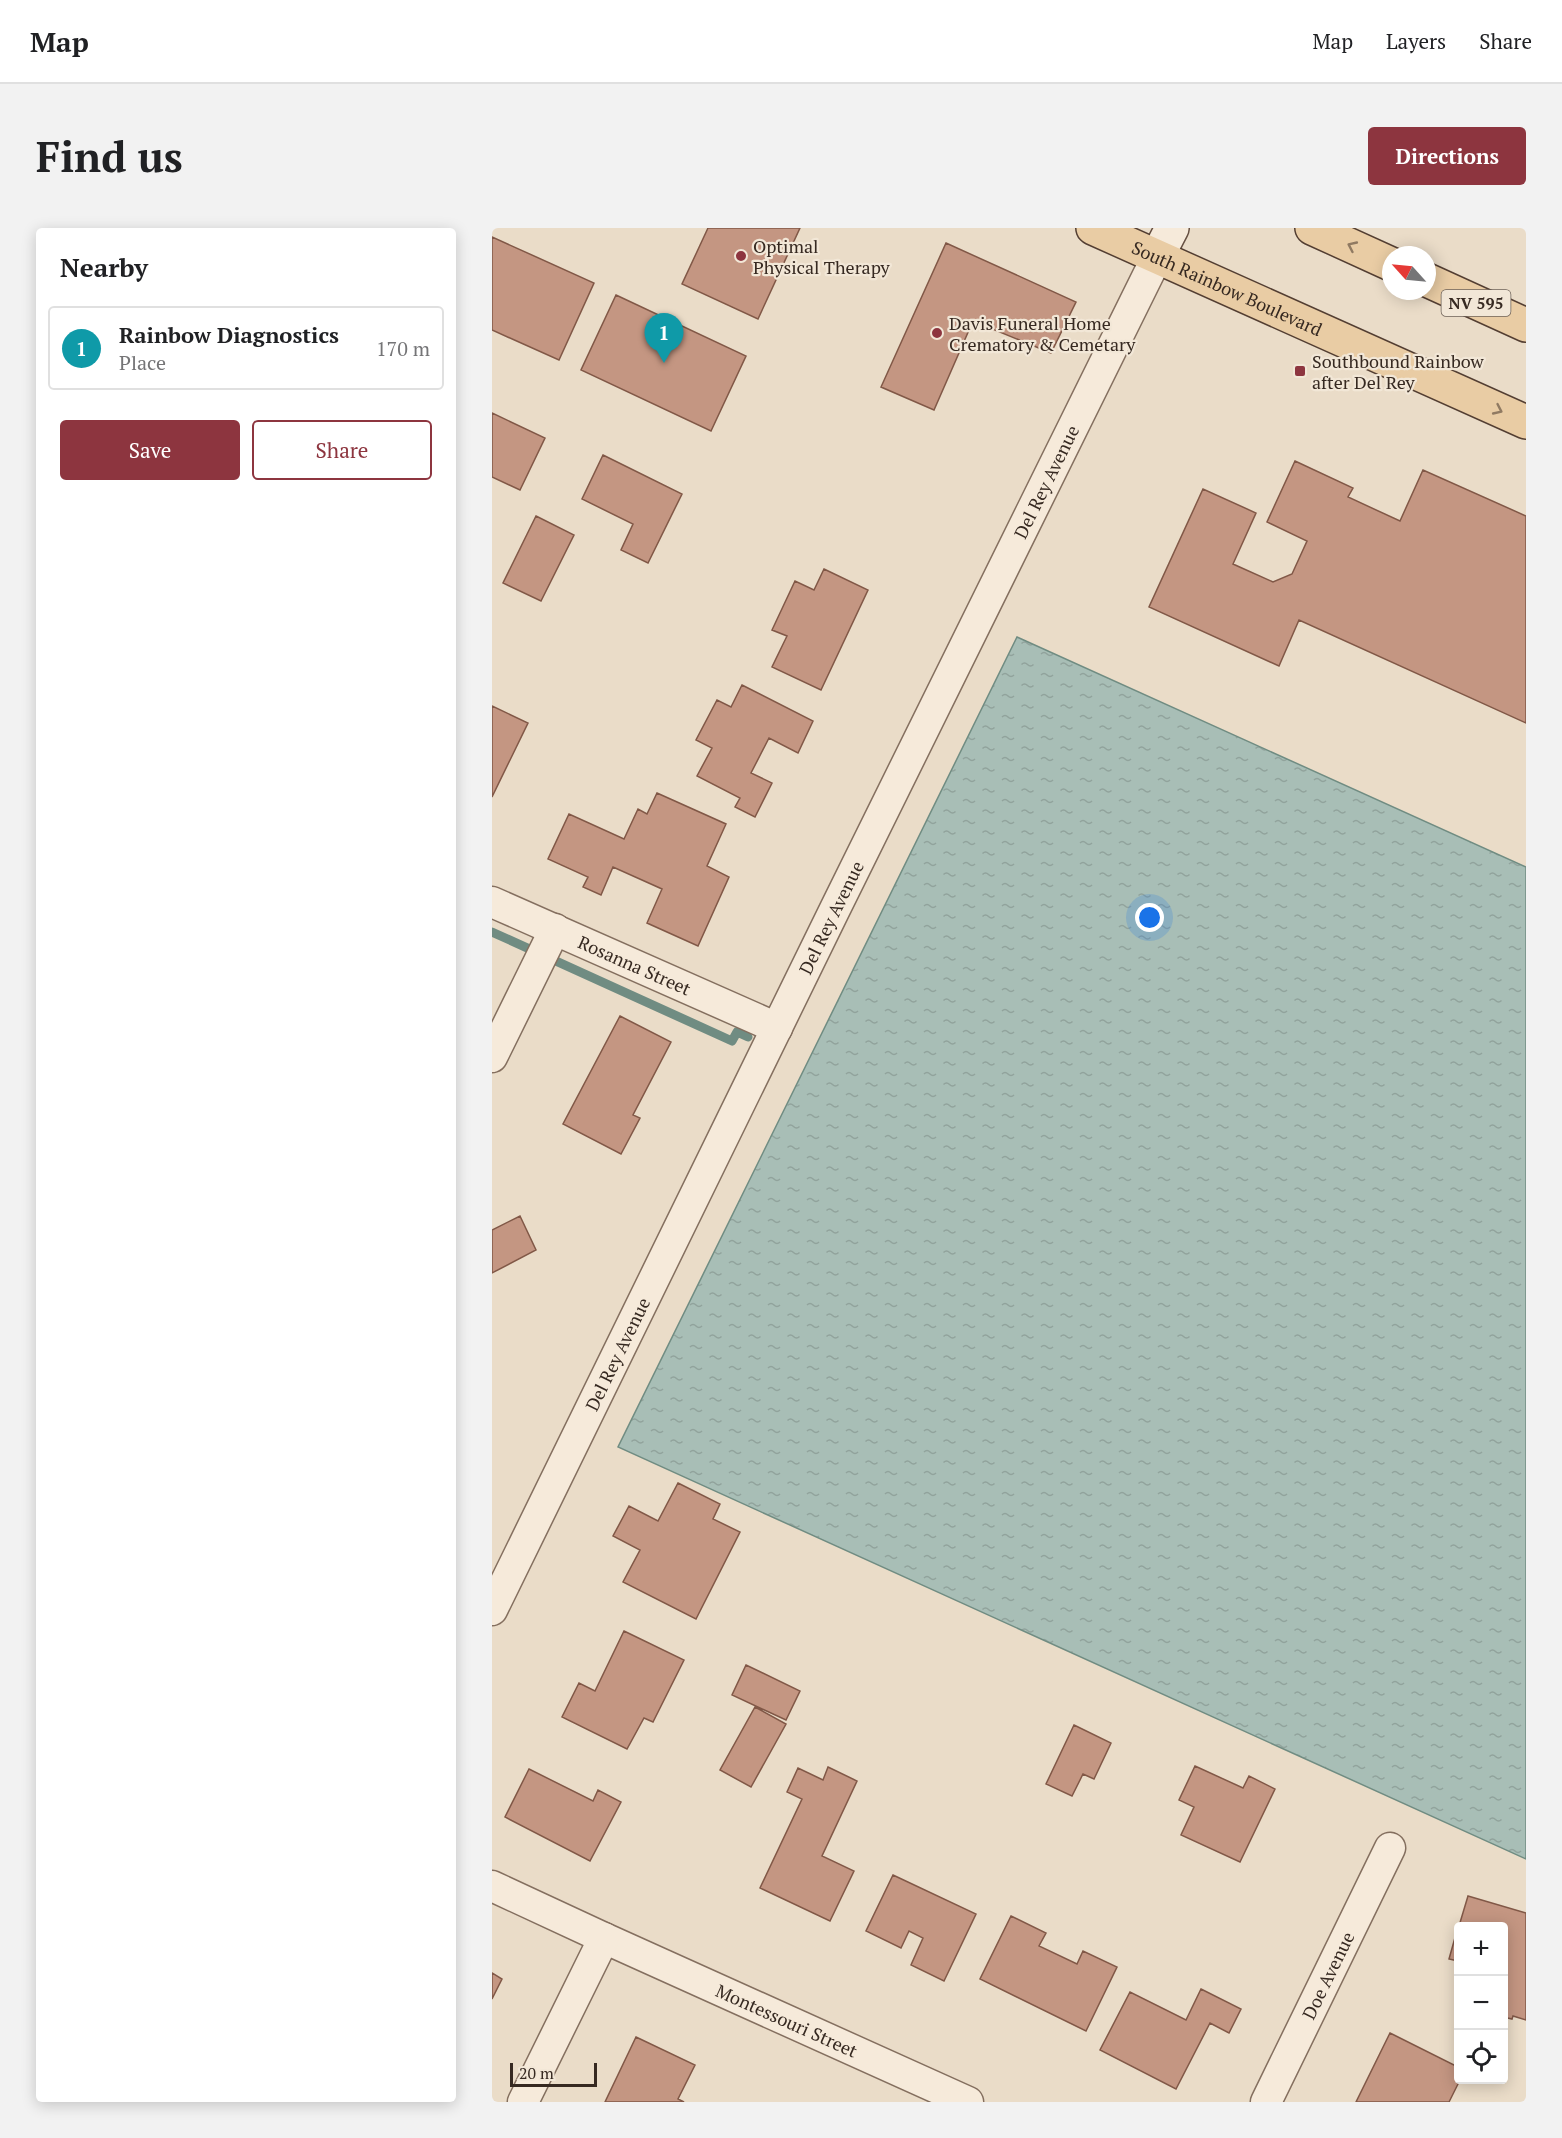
<!DOCTYPE html>
<html lang="en">
<head>
<meta charset="utf-8">
<style>
  :root { --surface:#fff; --page:#f2f2f2; --text:#202124; --muted:#757577; --line:#e0e0e0; --accent:#8d353f }
  body { margin:0; font-family:"PT Serif",serif; background:var(--page); color:var(--text) }
  .controls { position:absolute; right:18px; bottom:18px; display:grid; overflow:hidden; border-radius:6px; box-shadow:0 3px 15px #0003 }
  .controls button { width:54px; height:54px; display:grid; place-items:center; padding:0; border:0; border-bottom:2px solid var(--line); background:var(--surface); color:var(--text); font:30px sans-serif }
  .compass { position:absolute; left:890px; top:18px; width:54px; height:54px; border-radius:50%; background:var(--surface); box-shadow:0 3px 15px #0003; rotate:297deg }
  .scale { position:absolute; left:18px; bottom:15px; width:87px; box-sizing:border-box; padding-left:6px; border:3px solid #362921; border-top:0; font-size:16px; line-height:21px; white-space:nowrap; color:#362921; -webkit-text-stroke:4px #f2e7d7; paint-order:stroke }
  .you { position:absolute; left:658px; top:690px; width:21px; height:21px; margin:-15px; border:4px solid #fff; border-radius:50%; background:#1a73e8; box-shadow:0 0 0 9px #1a73e833 }
  .badge { display:grid; place-items:center; width:39px; height:39px; border-radius:50%; background:var(--accent); color:#fff; font-size:20px; font-weight:700 }
  .pin { position:absolute; translate:-50% -50px; filter:drop-shadow(0 2px 3px #0008) }
  .pin::after { content:''; position:absolute; top:32px; width:21px; height:18px; background:inherit; clip-path:polygon(0 0,100% 0,50% 100%) }
  .list { margin:0; padding:0; list-style:none }
  h2 { display:flex; justify-content:space-between; align-items:center; height:78px; margin:0; padding:0 24px; font-size:26px }
  h2 small { font-size:20px; font-weight:400; color:var(--muted) }
  .list li { display:grid; grid-template-columns:39px 1fr auto; gap:18px; align-items:center; box-sizing:border-box; height:84px; margin:0 12px 12px; padding:0 12px; border:2px solid var(--line); border-radius:6px }
  .list b { display:block; font-size:22px; white-space:nowrap }
  .list p { margin:0; font-size:20px; white-space:nowrap; color:var(--muted) }
  .list em { font-size:20px; font-style:normal; color:var(--muted) }
  .actions { display:flex; gap:12px; padding:18px 24px }
  .actions a { flex:1; padding:14px 0; border:2px solid var(--accent); border-radius:6px; text-align:center; font-size:21px; color:var(--accent) }
  .actions .main { background:var(--accent); color:#fff }
  .icon { flex:none; width:33px; height:33px; fill:none; stroke:currentColor; stroke-width:2; stroke-linecap:round; stroke-linejoin:round }
  .map { position:relative; flex:none; width:1034px; height:1874px; overflow:hidden; border-radius:6px }
  header { display:flex; align-items:center; gap:36px; box-sizing:border-box; height:84px; padding:0 30px; background:var(--surface); border-bottom:2px solid var(--line) }
  header strong { font-size:28px }
  nav { display:flex; gap:33px; margin-inline-start:auto; font-size:21px }
  .intro { display:flex; align-items:center; justify-content:space-between; box-sizing:border-box; height:144px; padding:0 36px }
  h1 { margin:0; font-size:42px }
  .button { padding:15px 27px; border-radius:6px; background:var(--accent); color:#fff; font-size:21px; font-weight:700 }
  main { display:flex; gap:36px; padding:0 36px }
  aside { flex:1; background:var(--surface); border-radius:6px; box-shadow:0 3px 15px #0003 }
  .map>svg:first-child { display:block }
  .water { fill:url(#water-ripples); stroke:#708c82; stroke-width:1.5 }
  .lines { fill:none; stroke-linecap:round; stroke-linejoin:round }
  .stream { stroke:#708c82; stroke-width:9 }
  .building { fill:#c49682; stroke:#815847; stroke-width:1.5 }
  .street-casing { stroke:#846f5f; stroke-width:33 }
  .secondary-casing { stroke:#665042; stroke-width:36 }
  .primary-casing { stroke:#533e32; stroke-width:36 }
  .street { stroke:#f6eada; stroke-width:30 }
  .secondary { stroke:#f6eada; stroke-width:33 }
  .primary { stroke:#e9cca4; stroke-width:33 }
  .oneway { stroke:#907a62 }
  .poi-dot { fill:#8d353f; stroke:#f2e7d7; stroke-width:2 }
  .labels { text-anchor:middle; dominant-baseline:central; stroke-width:4.5; stroke-linejoin:round; paint-order:stroke }
  .shield { fill:#f2e7d7; stroke:#6e6258; stroke-width:1.5 }
  .shield-label { font-size:16px; font-weight:bold; fill:#362921 }
  .poi-label { font-size:18px; fill:#362921; stroke:#f2e7d7; text-anchor:start }
  .street-label { font-size:18px; fill:#362921; stroke:#f2e7d7 }
</style>
</head>
<body>
<header>
<strong>Map</strong>
<nav><a>Map</a><a>Layers</a><a>Share</a></nav>
</header>
<div class="intro"><h1>Find us</h1><a class="button">Directions</a></div>
<main>
<aside>
<h2>Nearby<small></small></h2>
<ul class="list">
<li><span class="badge" style="background:#0f9aa8">1</span><div><b>Rainbow Diagnostics</b><p>Place</p></div><em>170 m</em></li>
</ul>
<div class="actions"><a class="main">Save</a><a>Share</a></div>
</aside>
<div class="map">
<svg width="1034" height="1874" viewBox="0 0 1034 1874">
  <defs>
    <pattern id="water-ripples" width="26" height="14" patternUnits="userSpaceOnUse" patternTransform="scale(1.5)"><rect width="26" height="14" fill="#a8beb6"/><path d="M2 4q2-2 4 0t4 0M15 11q2-2 4 0t4 0" fill="none" stroke="#91a39c"/></pattern>
  </defs>
  <rect width="100%" height="100%" fill="#eadcc8"/>
  <path class="water" d="M 525,409 L 1034,639 L 1034,1631 L 126,1219 Z"/>
  <g class="lines">
    <path class="stream" d="M 0,704 L 240,813 L 245,804 L 256,809"/>
  </g>
  <path class="building" d="M 216,0 L 308,0 L 266,91 L 190,56 Z
    M 0,9 L 102,55 L 67,132 L 0,102 Z
    M 454,15 L 584,74 L 559,125 L 481,93 L 442,182 L 389,159 Z
    M 124,67 L 254,128 L 219,203 L 89,142 Z
    M 0,185 L 53,210 L 28,262 L 0,249 Z
    M 111,227 L 190,266 L 156,335 L 129,322 L 141,296 L 90,271 Z
    M 803,233 L 861,260 L 856,269 L 908,293 L 931,242 L 1034,288 L 1034,495 L 807,392 L 787,438 L 657,379 L 711,261 L 764,285 L 741,336 L 781,354 L 800,346 L 815,313 L 775,294 Z
    M 44,288 L 82,307 L 49,373 L 11,355 Z
    M 332,341 L 376,362 L 329,462 L 280,439 L 295,408 L 280,402 L 303,353 L 322,362 Z
    M 250,457 L 321,493 L 306,525 L 277,510 L 259,545 L 280,555 L 263,589 L 243,579 L 248,570 L 205,548 L 220,520 L 204,512 L 225,472 L 239,479 Z
    M 0,478 L 36,495 L 0,569 Z
    M 165,565 L 234,596 L 215,638 L 237,649 L 206,718 L 155,695 L 170,661 L 121,639 L 109,667 L 91,659 L 96,649 L 56,631 L 77,586 L 132,611 L 146,581 L 155,586 Z
    M 128,788 L 179,814 L 141,887 L 148,890 L 129,926 L 71,896 Z
    M 28,988 L 44,1022 L 0,1045 L 0,1002 Z
    M 186,1255 L 228,1276 L 221,1291 L 248,1304 L 204,1391 L 131,1354 L 148,1322 L 121,1308 L 137,1278 L 166,1293 Z
    M 132,1403 L 192,1432 L 161,1494 L 152,1490 L 135,1521 L 70,1489 L 87,1455 L 103,1463 Z
    M 254,1437 L 308,1463 L 294,1492 L 240,1467 Z
    M 263,1479 L 294,1496 L 259,1559 L 228,1542 Z
    M 582,1497 L 619,1515 L 602,1551 L 591,1546 L 580,1568 L 554,1556 Z
    M 703,1538 L 751,1560 L 757,1548 L 783,1561 L 748,1634 L 689,1607 L 702,1579 L 687,1572 Z
    M 336,1539 L 365,1553 L 330,1628 L 362,1643 L 338,1693 L 268,1660 L 310,1571 L 295,1564 L 306,1540 L 331,1552 Z
    M 37,1541 L 101,1573 L 106,1562 L 129,1574 L 98,1633 L 13,1589 Z
    M 401,1647 L 484,1686 L 452,1753 L 419,1737 L 431,1710 L 417,1703 L 409,1720 L 374,1703 Z
    M 976,1668 L 1034,1685 L 1034,1792 L 1021,1788 L 1020,1791 L 1011,1789 L 1011,1698 L 967,1698 Z
    M 519,1688 L 554,1705 L 547,1718 L 585,1736 L 591,1723 L 625,1739 L 594,1803 L 488,1751 Z
    M 966,1699 L 966,1733 L 957,1731 Z
    M 0,1745 L 10,1751 L 0,1771 Z
    M 709,1761 L 749,1781 L 737,1805 L 718,1795 L 684,1861 L 608,1822 L 638,1764 L 694,1792 Z
    M 898,1805 L 966,1839 L 968,1852 L 957,1874 L 864,1874 Z
    M 144,1809 L 203,1837 L 186,1871 L 192,1874 L 113,1874 Z"/>
  <g class="lines">
    <g class="street-casing">
      <g id="street">
        <path id="s1" d="M 0,674 L 285,800"/>
        <path d="M 0,829 L 63,701"/>
        <path id="s2" d="M 0,1382 L 342,683 L 665,29"/>
        <path id="s3" d="M 0,1658 L 112,1710 L 476,1874"/>
        <path d="M 31,1874 L 112,1710"/>
        <path id="s4" d="M 774,1874 L 898,1620"/>
      </g>
    </g>
    <g class="secondary-casing">
      <path id="secondary" d="M 665,29 L 680,0"/>
    </g>
    <g class="primary-casing">
      <g id="primary">
        <path id="s5" d="M 601,0 L 1034,194"/>
        <path d="M 820,0 L 899,36"/>
        <path d="M 935,52 L 1034,97"/>
      </g>
    </g>
    <use href="#street" class="street"/>
    <use href="#secondary" class="secondary"/>
    <use href="#primary" class="primary"/>
  </g>
  <defs><path id="oneway-chevron" d="M-2-3.5L2.5 0L-2 3.5" fill="none" stroke-width="1.6" stroke-linecap="round" stroke-linejoin="round" transform="scale(1.5)"/></defs>
  <g class="oneway">
    <use href="#oneway-chevron" transform="translate(860 18) rotate(-155)"/>
    <use href="#oneway-chevron" transform="translate(1006 182) rotate(25)"/>
  </g>
  <g class="poi-dot">
    <circle cx="249" cy="28" r="6"/>
    <circle cx="445" cy="105" r="6"/>
    <rect x="802" y="137" width="12" height="12" rx="3"/>
  </g>
  <g class="labels">
    <rect class="shield" x="949.5" y="62" width="69" height="26" rx="4.5"/>
    <g class="shield-label">
      <text x="984" y="75">NV 595</text>
    </g>
    <g class="poi-label">
      <text x="261" y="18">Optimal<tspan x="261" dy="21">Physical Therapy</tspan></text>
      <text x="457" y="95">Davis Funeral Home<tspan x="457" dy="21">Crematory &amp; Cemetary</tspan></text>
      <text x="820" y="133">Southbound Rainbow<tspan x="820" dy="21">after Del Rey</tspan></text>
    </g>
    <g class="street-label">
      <text stroke="none"><textPath href="#s5" startOffset="147">South Rainbow Boulevard</textPath></text>
      <text stroke="none"><textPath href="#s2" startOffset="1257">Del Rey Avenue</textPath></text>
      <text stroke="none"><textPath href="#s2" startOffset="771">Del Rey Avenue</textPath></text>
      <text stroke="none"><textPath href="#s1" startOffset="156">Rosanna Street</textPath></text>
      <text stroke="none"><textPath href="#s2" startOffset="285">Del Rey Avenue</textPath></text>
      <text stroke="none"><textPath href="#s4" startOffset="141">Doe Avenue</textPath></text>
      <text stroke="none"><textPath href="#s3" startOffset="324">Montessouri Street</textPath></text>
    </g>
  </g>
</svg>
<div class="controls">
<button>+</button>
<button>−</button>
<button><svg class="icon" aria-label="locate" viewBox="0 0 24 24"><circle cx="12" cy="12" r="6"/><path d="M12 2v4M12 18v4M2 12h4M18 12h4"/></svg></button>
</div>
<svg class="compass" viewBox="-18 -18 36 36"><path d="M0-13l5 13h-10z" fill="#e53935"/><path d="M0 13l5-13h-10z" fill="#757577"/></svg>
<div class="scale">20 m</div>
<div class="you"></div>
<div class="pin badge" style="left:172px;top:135px;background:#0f9aa8">1</div>
</div>
</main>
</body>
</html>
